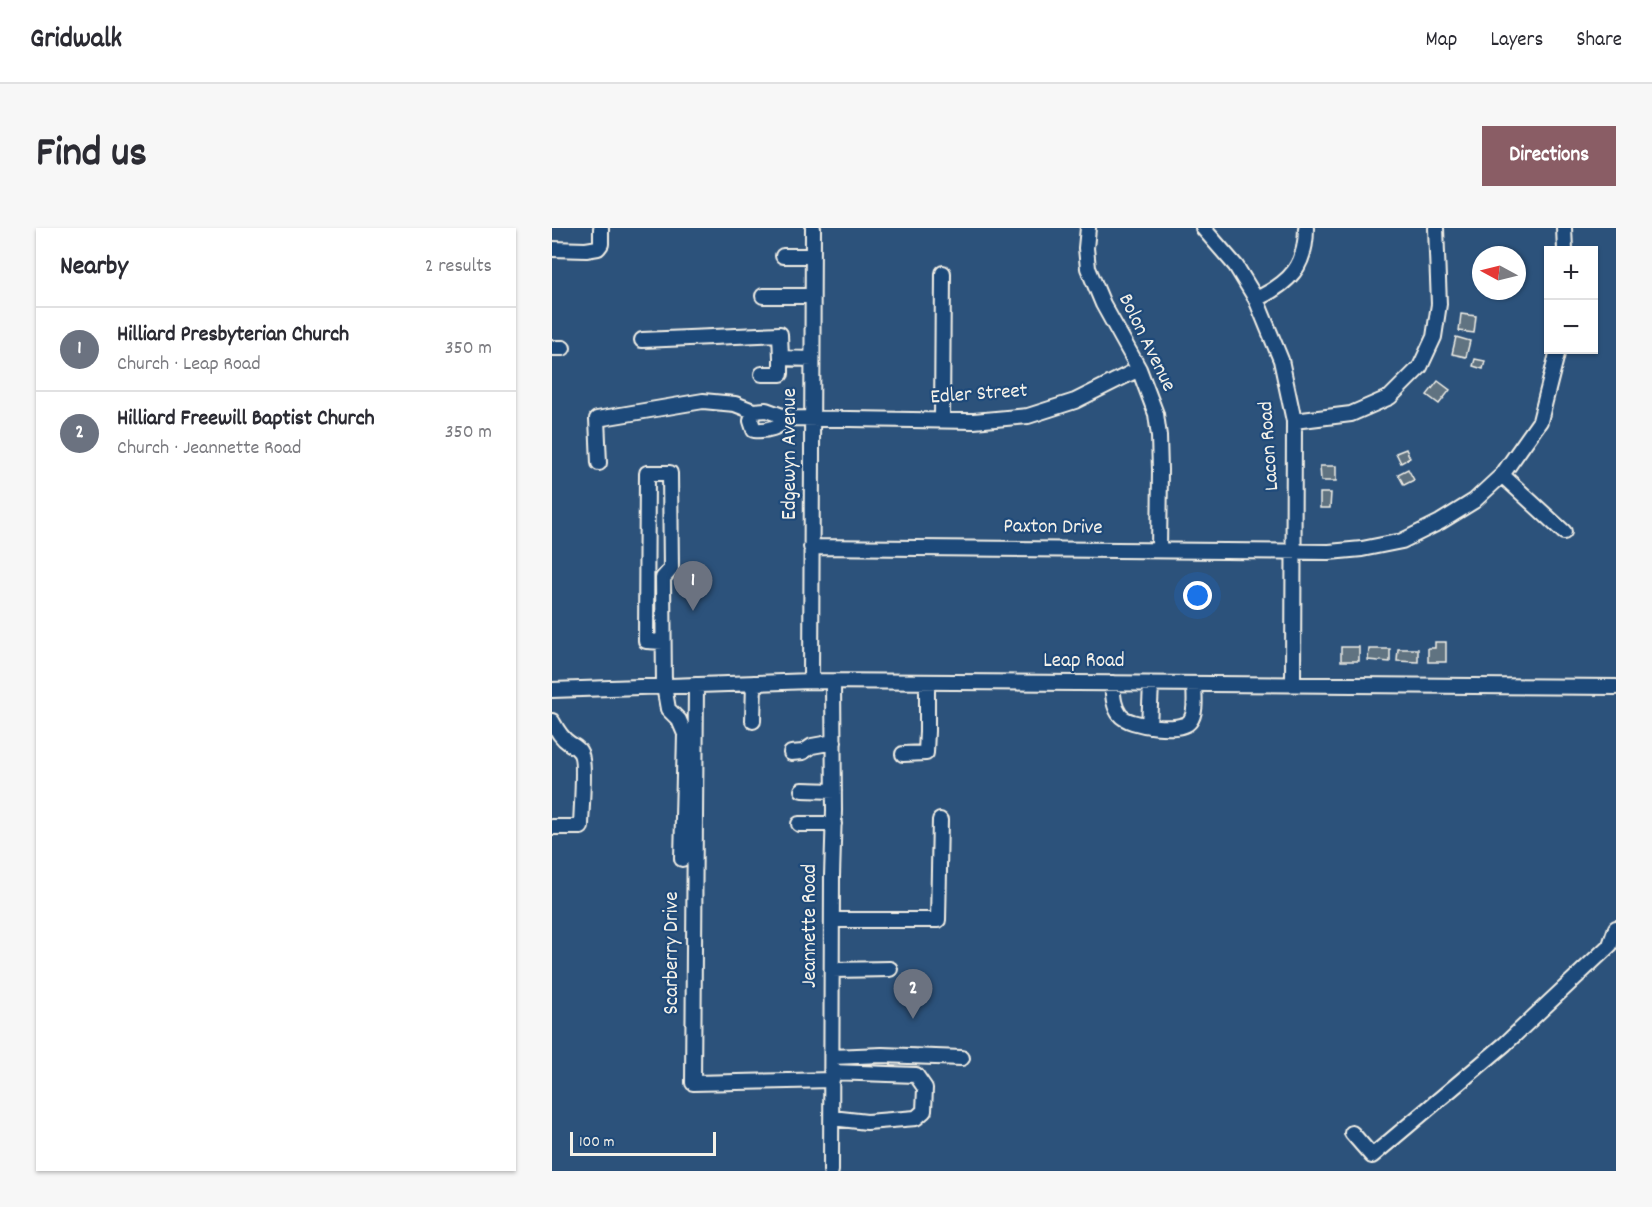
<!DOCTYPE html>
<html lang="en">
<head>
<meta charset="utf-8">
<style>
  :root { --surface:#fff; --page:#f7f7f7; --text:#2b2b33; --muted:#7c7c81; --line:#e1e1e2; --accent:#8a5d65 }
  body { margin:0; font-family:Dekko,sans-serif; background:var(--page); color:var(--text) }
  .controls { position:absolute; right:18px; top:18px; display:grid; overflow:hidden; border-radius:0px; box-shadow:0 2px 4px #0004 }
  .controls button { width:54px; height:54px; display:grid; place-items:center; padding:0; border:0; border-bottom:2px solid var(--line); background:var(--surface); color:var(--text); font:30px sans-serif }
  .compass { position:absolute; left:920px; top:18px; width:54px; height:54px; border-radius:50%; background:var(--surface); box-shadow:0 2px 4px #0004; rotate:277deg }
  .scale { position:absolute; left:18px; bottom:15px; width:146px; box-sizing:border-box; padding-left:6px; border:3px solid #f4f1e8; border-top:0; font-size:16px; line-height:21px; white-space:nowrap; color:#f4f1e8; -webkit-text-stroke:4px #1f4a7a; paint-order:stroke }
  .you { position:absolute; left:646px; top:368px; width:21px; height:21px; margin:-15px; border:4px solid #fff; border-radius:50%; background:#1a73e8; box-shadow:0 0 0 9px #1a73e833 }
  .badge { display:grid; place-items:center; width:39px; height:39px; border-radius:50%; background:var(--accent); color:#fff; font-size:20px; font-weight:700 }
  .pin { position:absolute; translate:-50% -50px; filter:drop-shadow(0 2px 3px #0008) }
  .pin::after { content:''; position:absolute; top:32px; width:21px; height:18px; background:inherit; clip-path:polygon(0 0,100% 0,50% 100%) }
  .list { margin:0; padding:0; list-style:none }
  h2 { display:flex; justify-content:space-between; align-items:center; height:78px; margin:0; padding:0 24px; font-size:26px }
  h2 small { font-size:20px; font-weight:400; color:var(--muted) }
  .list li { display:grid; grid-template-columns:39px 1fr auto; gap:18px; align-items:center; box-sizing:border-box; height:84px; padding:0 24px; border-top:2px solid var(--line) }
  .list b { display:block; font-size:22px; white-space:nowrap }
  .list p { margin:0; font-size:20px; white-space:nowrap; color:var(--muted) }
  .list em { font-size:20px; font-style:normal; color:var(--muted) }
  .map { position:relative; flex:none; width:1064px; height:943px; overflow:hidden; border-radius:0px }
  header { display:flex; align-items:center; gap:36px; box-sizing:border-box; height:84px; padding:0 30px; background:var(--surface); border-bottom:2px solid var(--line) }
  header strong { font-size:28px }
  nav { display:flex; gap:33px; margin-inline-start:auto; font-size:21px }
  .intro { display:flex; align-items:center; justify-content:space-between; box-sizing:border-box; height:144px; padding:0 36px }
  h1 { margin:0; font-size:42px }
  .button { padding:15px 27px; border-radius:0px; background:var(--accent); color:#fff; font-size:21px; font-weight:700 }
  main { display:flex; gap:36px; padding:0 36px }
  aside { flex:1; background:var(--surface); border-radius:0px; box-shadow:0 2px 4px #0004 }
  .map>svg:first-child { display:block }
  .building { fill:#607381; stroke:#f4f1e8; stroke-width:1.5 }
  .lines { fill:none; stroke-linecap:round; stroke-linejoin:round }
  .minor-casing { stroke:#f4f1e8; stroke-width:18 }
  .minor { stroke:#1f4a7a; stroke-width:14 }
  .labels { text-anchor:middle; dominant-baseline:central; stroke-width:4.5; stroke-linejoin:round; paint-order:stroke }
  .street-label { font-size:21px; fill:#f4f1e8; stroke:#1f4a7a }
</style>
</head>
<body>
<header>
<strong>Gridwalk</strong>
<nav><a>Map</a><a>Layers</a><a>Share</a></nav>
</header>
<div class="intro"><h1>Find us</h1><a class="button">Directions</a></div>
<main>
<aside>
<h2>Nearby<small>2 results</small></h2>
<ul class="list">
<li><span class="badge" style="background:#6b7280">1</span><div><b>Hilliard Presbyterian Church</b><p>Church · Leap Road</p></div><em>350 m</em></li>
<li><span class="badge" style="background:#6b7280">2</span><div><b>Hilliard Freewill Baptist Church</b><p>Church · Jeannette Road</p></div><em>350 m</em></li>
</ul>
</aside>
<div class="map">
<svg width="1064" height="943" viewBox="0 0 1064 943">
  <rect width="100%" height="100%" fill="#2c527b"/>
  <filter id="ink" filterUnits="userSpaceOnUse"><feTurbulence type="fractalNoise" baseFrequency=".0167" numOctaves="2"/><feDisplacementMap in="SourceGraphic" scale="12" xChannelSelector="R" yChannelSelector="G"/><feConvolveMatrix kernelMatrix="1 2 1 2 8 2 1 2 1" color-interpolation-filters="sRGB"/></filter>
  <g filter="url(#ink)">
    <path class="building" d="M 909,86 L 924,88 L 922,105 L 907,103 Z
      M 904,109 L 918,113 L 914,129 L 900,126 Z
      M 923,131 L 933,133 L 931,141 L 921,138 Z
      M 886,153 L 898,162 L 887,176 L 875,167 Z
      M 854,221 L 858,230 L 849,235 L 844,225 Z
      M 768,238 L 784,238 L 784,253 L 769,253 Z
      M 856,241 L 862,252 L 852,257 L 846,246 Z
      M 768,265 L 779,265 L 778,280 L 768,280 Z
      M 883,414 L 894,414 L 894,434 L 876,434 L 876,420 L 883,420 Z
      M 789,419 L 807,419 L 807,433 L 789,433 Z
      M 817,421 L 838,421 L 838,434 L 816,432 Z
      M 846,421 L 866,421 L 866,434 L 845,433 Z"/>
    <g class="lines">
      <g class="minor-casing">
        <path id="minor" d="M 536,0 L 534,20 L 536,40 L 551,76 L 587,141 L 604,186 L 607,208 L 608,242 L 607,322
          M 651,0 L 684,38 L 704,71 L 729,132 L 742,193 L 741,456
          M 1012,0 L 1013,22
          M 0,21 L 34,22 L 46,20 L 49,16 L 49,0
          M 231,28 L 261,28
          M 211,68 L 260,68
          M 704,71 C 738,55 754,38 754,0
          M 90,112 L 228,106 L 229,130
          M 0,120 L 11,120
          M 210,146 L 229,146 L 229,130 L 260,131
          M 236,190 L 214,182 L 201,183 L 199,193 L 202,202 C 217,203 225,200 236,190 L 422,193 L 476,188 L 523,173 L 587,141
          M 390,192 L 391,45
          M 742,193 L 799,186 L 838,169 L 868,139 L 882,109 L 887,76 L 884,0
          M 47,235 L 45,191 L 151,173 L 183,176 L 201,183
          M 950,247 L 1012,304
          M 259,319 L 777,324 L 810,321 L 850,313 L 888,294 L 922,273 L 950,247 L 988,193 L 1006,122
          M 111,414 L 94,413 L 95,245 L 118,245 L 119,341 L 111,350 L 112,458 L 116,481 L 127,492 L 133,506 L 130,631
          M 259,453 L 261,0
          M 560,455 C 561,466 561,478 568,487 C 576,498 630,505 638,493 C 645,484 642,466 642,456
          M 144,457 L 141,855 L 280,852
          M 0,462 L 259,453 L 1064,459
          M 0,493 C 5,502 9,510 17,515 C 21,518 25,519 28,524 C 34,532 29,585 29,599 L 0,599
          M 201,493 L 202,455
          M 597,498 L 599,456
          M 239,525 L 251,524 L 260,518 L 282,514
          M 351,526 L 374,525 L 375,503 L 375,454
          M 250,562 L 282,563
          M 247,596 L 282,596
          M 280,692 L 386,692 L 388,592
          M 280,742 L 338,741
          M 280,829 L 330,827 L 410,830
          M 280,844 L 364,847 L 373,860 L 372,883 L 364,890 L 315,894 L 280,890
          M 800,905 L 820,928 L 953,816 L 1058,717 L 1064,700
          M 279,943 L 280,648 L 282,582 L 281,454"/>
      </g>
      <use href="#minor" class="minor"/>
    </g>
  </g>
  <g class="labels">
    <g class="street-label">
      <text transform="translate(594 115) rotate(64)">Bolon Avenue</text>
      <text transform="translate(427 167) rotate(-4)">Edler Street</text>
      <text transform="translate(718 218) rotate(-94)">Lacon Road</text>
      <text transform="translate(239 226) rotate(-90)">Edgewyn Avenue</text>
      <text transform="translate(501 300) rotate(1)">Paxton Drive</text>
      <text x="532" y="434">Leap Road</text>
      <text transform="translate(259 698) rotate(-90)">Jeannette Road</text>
      <text transform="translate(121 725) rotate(-90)">Scarberry Drive</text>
    </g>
  </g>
</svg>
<div class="controls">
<button>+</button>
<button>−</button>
</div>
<svg class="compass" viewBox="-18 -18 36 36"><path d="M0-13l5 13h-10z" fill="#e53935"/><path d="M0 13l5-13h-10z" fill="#7c7c81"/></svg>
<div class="scale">100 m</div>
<div class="you"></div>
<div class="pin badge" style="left:141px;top:383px;background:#6b7280">1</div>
<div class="pin badge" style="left:361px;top:791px;background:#6b7280">2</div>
</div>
</main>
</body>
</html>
